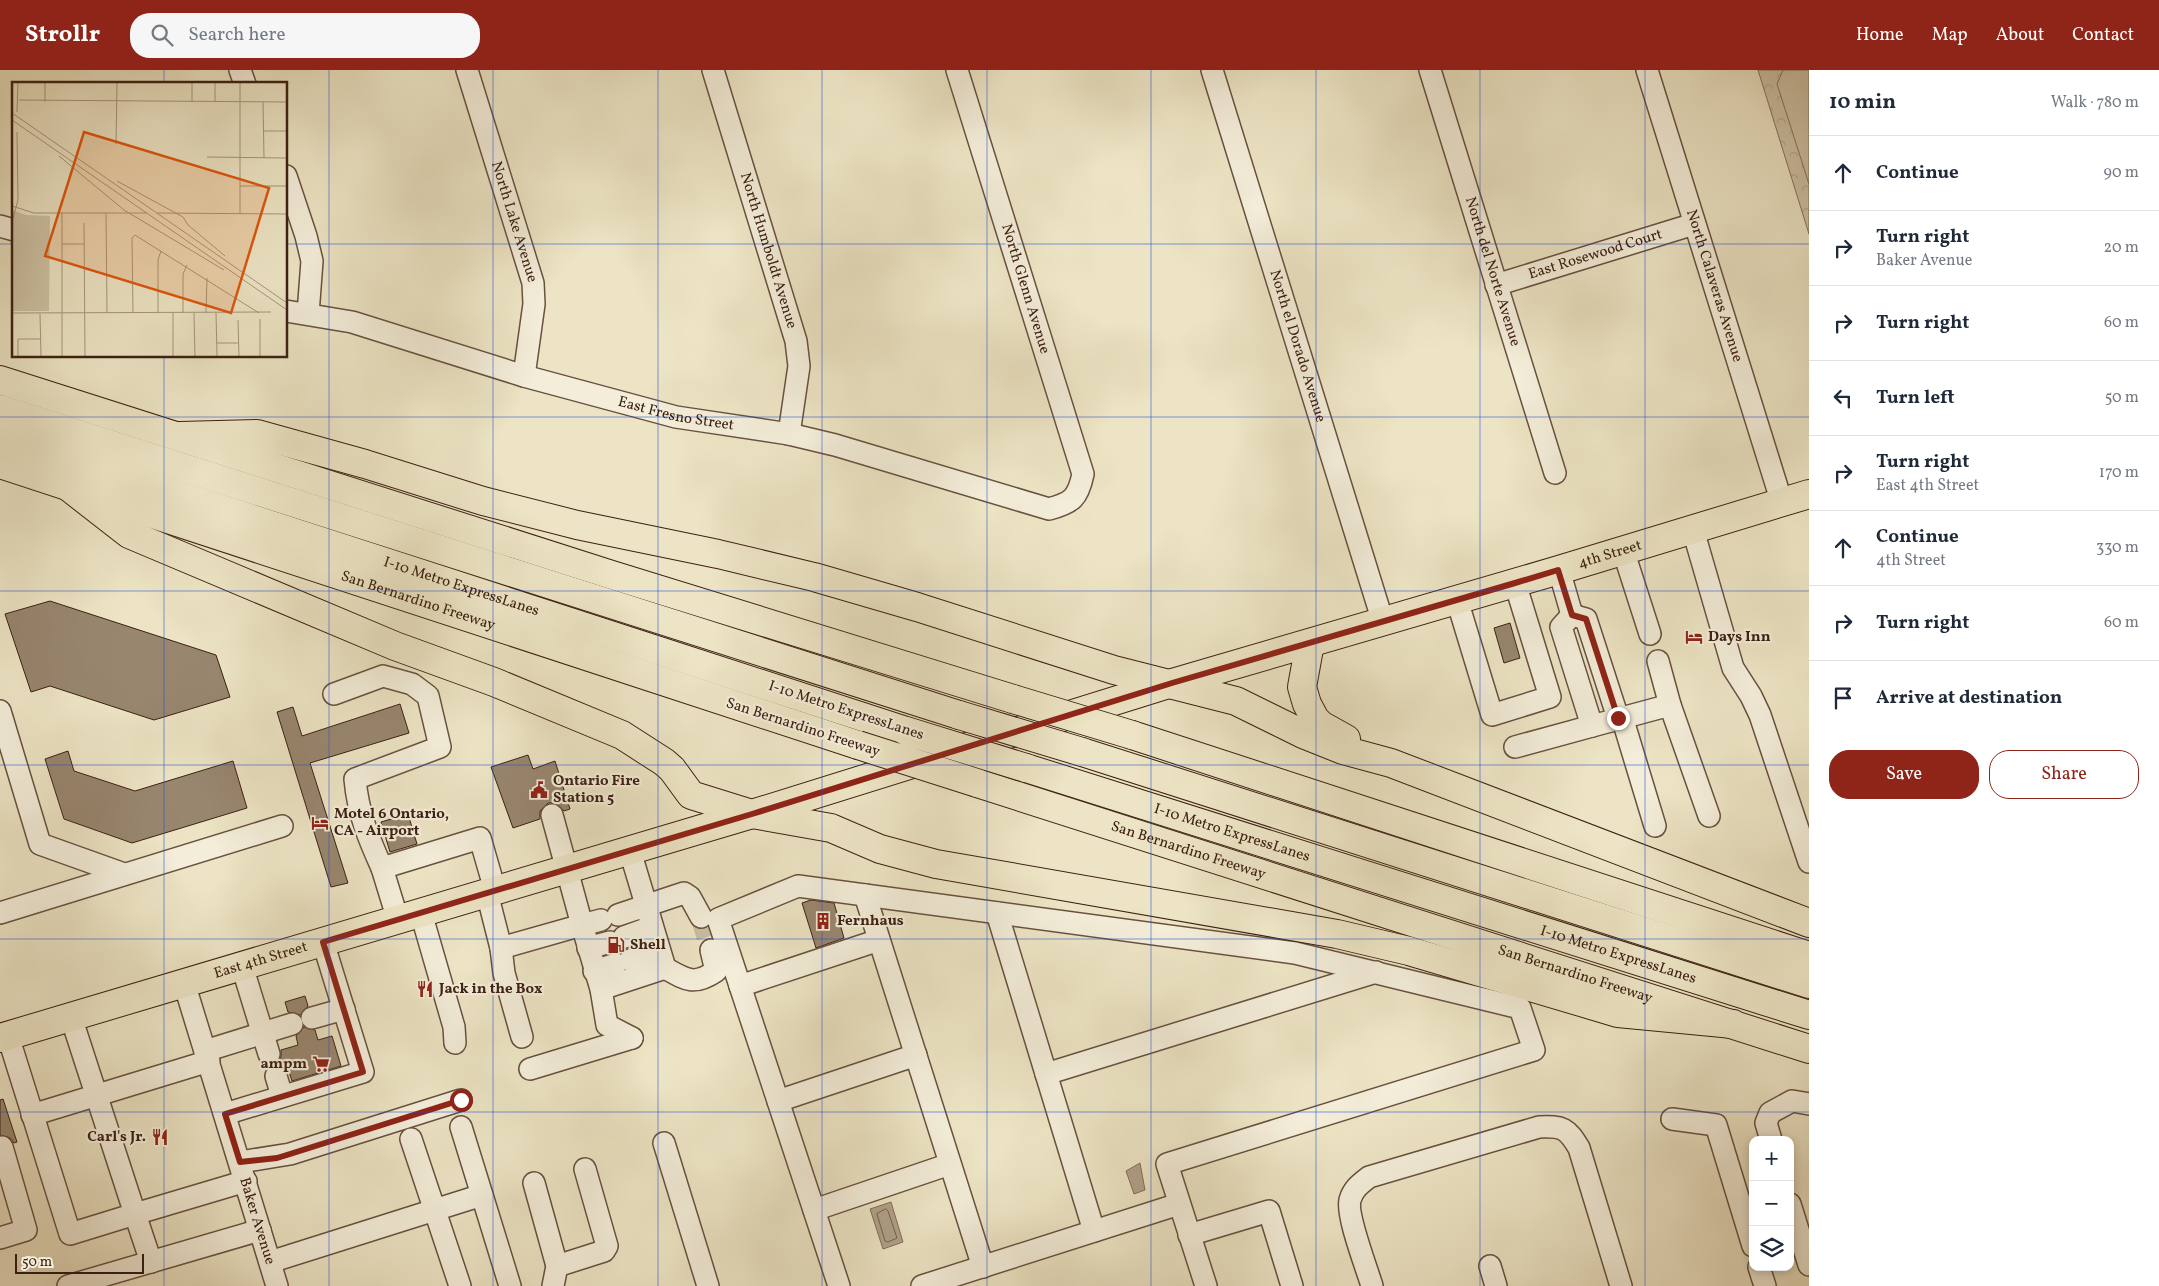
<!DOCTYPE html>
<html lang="en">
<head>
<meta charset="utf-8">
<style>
  :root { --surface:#fff; --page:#f6f6f7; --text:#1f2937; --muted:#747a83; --line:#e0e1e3; --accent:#8f2418 }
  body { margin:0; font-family:Vollkorn,serif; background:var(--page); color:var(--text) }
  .controls { position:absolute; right:15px; bottom:15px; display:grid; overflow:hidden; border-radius:10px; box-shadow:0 2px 8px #0003 }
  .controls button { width:45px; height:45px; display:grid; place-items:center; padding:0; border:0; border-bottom:1px solid var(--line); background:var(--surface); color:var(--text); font:25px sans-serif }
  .scale { position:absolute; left:15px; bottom:12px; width:129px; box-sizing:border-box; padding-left:5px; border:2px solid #3c2013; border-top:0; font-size:14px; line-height:18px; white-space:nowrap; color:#3c2013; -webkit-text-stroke:4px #f3edd9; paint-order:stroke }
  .stop { position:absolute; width:15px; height:15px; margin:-11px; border:4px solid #8f2418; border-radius:50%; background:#fff }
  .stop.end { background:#8f2418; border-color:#fff; box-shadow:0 1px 5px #0008 }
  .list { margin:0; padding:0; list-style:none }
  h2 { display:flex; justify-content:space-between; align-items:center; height:65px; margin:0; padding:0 20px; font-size:21px }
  h2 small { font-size:16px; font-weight:400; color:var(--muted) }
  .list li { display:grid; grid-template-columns:32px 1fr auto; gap:15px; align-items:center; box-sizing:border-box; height:75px; padding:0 20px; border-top:1px solid var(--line) }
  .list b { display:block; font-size:19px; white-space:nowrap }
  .list p { margin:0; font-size:16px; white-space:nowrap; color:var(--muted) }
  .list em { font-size:16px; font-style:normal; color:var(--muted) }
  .actions { display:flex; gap:10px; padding:15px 20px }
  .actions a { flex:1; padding:11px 0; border:1px solid var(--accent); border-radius:20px; text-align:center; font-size:18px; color:var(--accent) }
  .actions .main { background:var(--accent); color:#fff }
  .icon { flex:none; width:28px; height:28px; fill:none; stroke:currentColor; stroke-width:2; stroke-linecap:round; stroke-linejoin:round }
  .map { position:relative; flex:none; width:1809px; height:1216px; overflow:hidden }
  header { display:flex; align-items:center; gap:30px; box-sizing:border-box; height:70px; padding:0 25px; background:var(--accent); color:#fff }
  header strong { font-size:24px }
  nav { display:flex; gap:28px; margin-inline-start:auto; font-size:18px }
  .search { width:350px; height:45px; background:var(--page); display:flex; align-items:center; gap:12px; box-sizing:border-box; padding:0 18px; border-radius:20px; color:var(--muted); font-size:19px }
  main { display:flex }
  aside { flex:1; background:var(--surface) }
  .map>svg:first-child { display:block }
  .forest { fill:url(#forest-crowns); stroke:#85725c }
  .pitch { fill:#cec3a6; stroke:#85725c }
  .water { fill:#b0a188; stroke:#826d59 }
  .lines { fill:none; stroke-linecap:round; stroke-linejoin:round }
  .shore { stroke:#76604e; stroke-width:1 }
  .building { fill:#98866f; stroke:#3c2013 }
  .minor-tunnel { stroke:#c9bda1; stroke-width:21; stroke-dasharray:21 11; stroke-linecap:butt }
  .minor-casing { stroke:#68513f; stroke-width:24 }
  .major-casing { stroke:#3c2013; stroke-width:30 }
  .highway-casing { stroke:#3c2013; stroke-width:30 }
  .minor { stroke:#f3edd9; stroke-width:21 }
  .major { stroke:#ece4c4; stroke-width:28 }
  .highway { stroke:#ece4c4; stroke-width:28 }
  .highway-bridge-casing { stroke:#3c2013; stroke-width:30; stroke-linecap:butt }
  .highway-bridge { stroke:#ece4c4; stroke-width:28 }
  .route { stroke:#8f2418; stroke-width:6 }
  .grid { fill:none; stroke:#1d4ed8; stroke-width:1; stroke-opacity:0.55 }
  .labels { text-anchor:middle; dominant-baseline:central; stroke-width:4.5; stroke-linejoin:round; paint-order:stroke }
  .street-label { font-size:15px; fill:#3c2013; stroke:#f3edd9 }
  .poi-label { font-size:15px; font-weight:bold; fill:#3c2013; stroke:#f3edd9; text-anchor:start }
  .inset-road { fill:none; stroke:#a6967d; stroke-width:1 }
  .view { fill:#df560c; fill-opacity:0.15; stroke:#df560c; stroke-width:2.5 }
  .inset-edge { fill:none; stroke:#3c2013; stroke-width:2.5 }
</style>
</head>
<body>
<header>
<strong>Strollr</strong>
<div class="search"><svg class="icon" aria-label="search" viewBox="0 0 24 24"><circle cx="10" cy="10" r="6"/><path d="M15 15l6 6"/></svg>Search here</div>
<nav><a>Home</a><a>Map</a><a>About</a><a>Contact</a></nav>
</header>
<main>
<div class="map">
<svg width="1809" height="1216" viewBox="0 0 1809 1216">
  <defs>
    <pattern id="forest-crowns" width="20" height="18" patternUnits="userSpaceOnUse" patternTransform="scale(1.25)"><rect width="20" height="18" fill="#cec3a6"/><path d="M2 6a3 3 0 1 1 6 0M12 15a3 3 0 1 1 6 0" fill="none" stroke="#b2a78e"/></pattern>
  </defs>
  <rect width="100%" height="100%" fill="#ece4c4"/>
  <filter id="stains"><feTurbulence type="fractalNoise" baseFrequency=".004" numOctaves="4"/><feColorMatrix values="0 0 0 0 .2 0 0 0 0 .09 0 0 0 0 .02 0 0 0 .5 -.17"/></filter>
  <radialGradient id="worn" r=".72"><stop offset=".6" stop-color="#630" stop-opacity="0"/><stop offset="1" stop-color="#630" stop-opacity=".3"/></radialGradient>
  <path class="forest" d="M 1758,0 L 1809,0 L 1809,164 Z"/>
  <path class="pitch" d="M 1783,0 L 1809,0 L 1809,114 L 1777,14 Z"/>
  <path class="water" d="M 1140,1093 L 1145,1120 L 1134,1124 L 1126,1101 Z
    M 891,1132 L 903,1172 L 883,1179 L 870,1139 Z"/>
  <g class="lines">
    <path class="shore" d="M 886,1139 L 888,1141 L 897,1168 L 888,1172 L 885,1171 L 877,1144 Z"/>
  </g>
  <path class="building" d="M 50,531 L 216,585 L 230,627 L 154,650 L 50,616 L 31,622 L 5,544 Z
    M 1510,553 L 1520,588 L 1504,593 L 1494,558 Z
    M 400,634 L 409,663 L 310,693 L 348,813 L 331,817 L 277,642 L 293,637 L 302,666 Z
    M 68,681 L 74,701 L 135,721 L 233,691 L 247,738 L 132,773 L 64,749 L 45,689 Z
    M 528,685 L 533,699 L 555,691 L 570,739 L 564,741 L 556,733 L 548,733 L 540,741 L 540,749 L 513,758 L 491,697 Z
    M 408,744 L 417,774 L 390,782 L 381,752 Z
    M 811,830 L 834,833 L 844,868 L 816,878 L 802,833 Z
    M 305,926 L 308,936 L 300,945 L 288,942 L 285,932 Z
    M 304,957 L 315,960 L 318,970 L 332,966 L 341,996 L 292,1011 L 289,1002 L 285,997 L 276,994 L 281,987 L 281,980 L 298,975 L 296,966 Z
    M 3,1029 L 17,1072 L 14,1073 L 10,1068 L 0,1065 L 0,1030 Z"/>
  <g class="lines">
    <path class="minor-tunnel" d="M 701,847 L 711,880"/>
    <g class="minor-casing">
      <g id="minor">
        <path d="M 240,0 L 245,14"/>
        <path id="s1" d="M 467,0 L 533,213 L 534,234 L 524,306"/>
        <path id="s2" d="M 713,0 L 796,271 L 799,296 L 789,364"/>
        <path id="s3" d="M 1212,0 L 1383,552"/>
        <path id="s4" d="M 1430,0 L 1555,403"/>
        <path id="s5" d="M 1647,0 L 1782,433"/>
        <path d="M 286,106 L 306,166 L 312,191 L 308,244"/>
        <path d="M 0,156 L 14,160"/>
        <path id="s6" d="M 1496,215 L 1694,154"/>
        <path id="s7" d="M 286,241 L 352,252 L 524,306 L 676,347 L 789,364 L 835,375 L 1049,439 C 1072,433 1078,428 1083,404 L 957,0"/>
        <path d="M 1693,460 L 1733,598 L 1751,626 L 1760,645 L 1809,792"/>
        <path d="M 1623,480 L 1650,564"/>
        <path d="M 1559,500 L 1572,545"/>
        <path d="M 1457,530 L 1492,645 L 1550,627 L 1515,513"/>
        <path d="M 1572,545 L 1561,557 L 1592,656 L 1670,635 L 1709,746"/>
        <path d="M 1572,545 L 1586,549 L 1618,648"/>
        <path d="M 1658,591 L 1670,635"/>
        <path d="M 334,624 L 383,606 L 412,614 L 428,626 L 440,677 L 355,709 C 358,743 368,767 382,798"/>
        <path d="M 0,641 L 40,774 L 124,804"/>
        <path d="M 1622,647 L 1655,756"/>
        <path d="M 1515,677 L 1592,656"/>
        <path d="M 487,823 L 501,878 L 582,855 L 552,745"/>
        <path d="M 865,825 L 983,1197"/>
        <path d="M 0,843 L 282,756"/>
        <path d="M 421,843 L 454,957 L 455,973"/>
        <path d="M 997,843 L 1094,1161"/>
        <path d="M 618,845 L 684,823 L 690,827 L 701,847"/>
        <path d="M 398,850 L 382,798 L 480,768 L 495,820"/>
        <path d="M 601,850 L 582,855 L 601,919 L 607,955 L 632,968"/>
        <path d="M 624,867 L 652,857"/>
        <path d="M 501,878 L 504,903 L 522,967"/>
        <path d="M 588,878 L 610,872"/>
        <path d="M 630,890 L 659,880"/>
        <path d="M 242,896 L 269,984"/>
        <path d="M 665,898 C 686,910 694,916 716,901 L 711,880"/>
        <path d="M 594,901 L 616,894"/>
        <path id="s8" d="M 184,913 L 277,1216"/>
        <path d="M 740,916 L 879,870"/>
        <path d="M 601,919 L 665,898 L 630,781"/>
        <path d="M 312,948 L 344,939"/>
        <path d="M 8,966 L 70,1164 L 135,1144 L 71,947"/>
        <path d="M 205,981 L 292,954"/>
        <path d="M 530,999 L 632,968"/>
        <path d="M 1046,1004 L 1376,902"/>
        <path d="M 276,1006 L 282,1026"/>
        <path d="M 778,1031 L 916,985"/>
        <path d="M 225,1044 L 363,1002 L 323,872"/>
        <path d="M 32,1045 L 209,991"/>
        <path d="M 1672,1049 L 1716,1055 L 1753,1176"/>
        <path d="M 411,1069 L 460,1216"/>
        <path d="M 1771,1070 L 1766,1053 L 1770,1043 L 1792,1031 L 1809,1034"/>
        <path d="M 664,1073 L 708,1216"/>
        <path d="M 240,1092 L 290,1084 L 461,1030"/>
        <path d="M 534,1113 L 557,1196"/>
        <path d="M 482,1125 L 510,1216"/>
        <path d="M 1790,1134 L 1809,1195"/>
        <path d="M 814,1140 L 950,1094"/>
        <path d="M 1189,1165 L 1269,1141 L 1292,1216"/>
        <path d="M 0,1168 L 26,1160 L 2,1077"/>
        <path d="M 151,1192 L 135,1144 L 246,1111"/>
        <path d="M 270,1192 L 482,1125 L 461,1057"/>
        <path d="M 1490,1196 L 1496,1216"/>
        <path d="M 1759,1197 L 1765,1216"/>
        <path d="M 68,1216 L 260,1160"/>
        <path d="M 553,1216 L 557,1196 L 604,1181 L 607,1176 L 585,1099"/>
        <path d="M 839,1216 L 718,849 L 798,816 L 1295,883 L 1520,938 L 1534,980 L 1167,1094 L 1206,1216"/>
        <path d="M 922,1216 L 1179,1134"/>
        <path d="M 1372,1216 C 1367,1199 1346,1145 1350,1130 C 1353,1119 1360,1114 1369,1107 L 1539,1057 C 1563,1056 1567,1058 1579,1078 L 1621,1216"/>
      </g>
    </g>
    <g class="major-casing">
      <g id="major">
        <path id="s9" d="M 0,968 L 752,744 L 1172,613 L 1559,500 L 1809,424"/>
      </g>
    </g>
    <g class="highway-casing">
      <g id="highway">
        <path d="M 0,310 L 612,505 L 1013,629"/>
        <path d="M 0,339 L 959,645"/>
        <path d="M 180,366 L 257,364 L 365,394 L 483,431 L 577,455 L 718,484 L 814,507 L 917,537 L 1114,600 L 1236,631 L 1303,664 L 1343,680 L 1391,693 L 1809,853"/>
        <path id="s10" d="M 0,367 L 906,661"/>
        <path id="s11" d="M 0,394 L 858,675"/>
        <path d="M 70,418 L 129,464 L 395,576 L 494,612 L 622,665 L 664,692 L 672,699 L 691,725 L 752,744 L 831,758 L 880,779 L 936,794 L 1337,864 L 1409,881 L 1618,943 L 1733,954"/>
        <path d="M 1310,573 L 1302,617 L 1307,634 L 1315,649 L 1321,655 L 1346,669"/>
        <path d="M 1132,665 L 1809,886"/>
        <path d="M 1082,682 L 1809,914"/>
        <path id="s12" d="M 1026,698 L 1809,945"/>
        <path id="s13" d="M 977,713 L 1809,979"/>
      </g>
    </g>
    <use href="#minor" class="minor"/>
    <use href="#major" class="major"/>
    <use href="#highway" class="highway"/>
    <g class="highway-bridge-casing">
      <path id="highway-bridge" d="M 1013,629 L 1132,665
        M 959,645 L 1082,682
        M 906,661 L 1026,698
        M 858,675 L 977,713"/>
    </g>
    <use href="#highway-bridge" class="highway-bridge"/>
  </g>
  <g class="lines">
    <path class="route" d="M 461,1030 L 290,1084 L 277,1088 L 240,1092 L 225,1044 L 363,1002 L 323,872 L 752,744 L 1172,613 L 1515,513 L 1558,500 L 1572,545 L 1586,549 L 1618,648"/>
  </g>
  <path class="grid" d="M 164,0 L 164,14M 329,0 L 329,1216M 493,0 L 493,1216M 658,0 L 658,1216M 822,0 L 822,1216M 987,0 L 987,1216M 1151,0 L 1151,1216M 1316,0 L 1316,1216M 1480,0 L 1480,1216M 1645,0 L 1645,1216M 0,174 L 14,174M 286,174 L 1809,174M 164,286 L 164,1216M 0,347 L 1809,347M 0,521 L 1809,521M 0,695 L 1809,695M 0,869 L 1809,869M 0,1042 L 1809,1042"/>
  <defs>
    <g id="hotel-bare" transform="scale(1.35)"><path d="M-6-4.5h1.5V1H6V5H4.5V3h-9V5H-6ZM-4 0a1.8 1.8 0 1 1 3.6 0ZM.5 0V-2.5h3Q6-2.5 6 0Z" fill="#8f2418" stroke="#f3edd9" stroke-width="2.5" paint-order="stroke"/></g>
    <g id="civic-bare" transform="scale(1.35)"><path d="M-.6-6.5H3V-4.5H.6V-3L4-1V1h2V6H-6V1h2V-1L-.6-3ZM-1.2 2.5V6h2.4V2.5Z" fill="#8f2418" stroke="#f3edd9" stroke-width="2.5" paint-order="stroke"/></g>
    <g id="building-bare" transform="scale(1.35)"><path d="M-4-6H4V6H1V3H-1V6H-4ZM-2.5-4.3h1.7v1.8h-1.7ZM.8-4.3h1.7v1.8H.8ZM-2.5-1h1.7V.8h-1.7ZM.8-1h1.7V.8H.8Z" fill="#8f2418" stroke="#f3edd9" stroke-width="2.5" paint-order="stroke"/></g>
    <g id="fuel-bare" transform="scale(1.35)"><path d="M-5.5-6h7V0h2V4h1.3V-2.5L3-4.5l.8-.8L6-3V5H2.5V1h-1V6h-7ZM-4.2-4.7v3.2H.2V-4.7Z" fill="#8f2418" stroke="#f3edd9" stroke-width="2.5" paint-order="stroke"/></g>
    <g id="restaurant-bare" transform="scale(1.35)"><path d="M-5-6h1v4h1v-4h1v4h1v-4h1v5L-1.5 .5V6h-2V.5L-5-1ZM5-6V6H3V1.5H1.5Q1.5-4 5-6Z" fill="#8f2418" stroke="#f3edd9" stroke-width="2.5" paint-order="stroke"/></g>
    <g id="supermarket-bare" transform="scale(1.35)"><path d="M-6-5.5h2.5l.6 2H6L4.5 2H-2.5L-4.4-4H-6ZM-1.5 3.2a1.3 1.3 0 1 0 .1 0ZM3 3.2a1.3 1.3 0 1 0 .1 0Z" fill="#8f2418" stroke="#f3edd9" stroke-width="2.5" paint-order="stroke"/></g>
  </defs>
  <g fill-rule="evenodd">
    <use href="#hotel-bare" x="1694" y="567"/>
    <use href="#civic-bare" x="539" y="720"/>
    <use href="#hotel-bare" x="320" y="753"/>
    <use href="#building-bare" x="823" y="851"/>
    <use href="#fuel-bare" x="616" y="875"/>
    <use href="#restaurant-bare" x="425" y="919"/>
    <use href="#supermarket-bare" x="321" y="994"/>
    <use href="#restaurant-bare" x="160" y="1067"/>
  </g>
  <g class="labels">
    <g class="street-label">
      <text stroke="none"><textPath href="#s1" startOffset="159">North Lake Avenue</textPath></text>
      <text stroke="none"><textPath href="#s2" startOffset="189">North Humboldt Avenue</textPath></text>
      <text stroke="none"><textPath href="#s6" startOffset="104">East Rosewood Court</textPath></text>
      <text stroke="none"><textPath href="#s4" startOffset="211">North del Norte Avenue</textPath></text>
      <text stroke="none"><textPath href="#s5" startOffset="226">North Calaveras Avenue</textPath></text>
      <text transform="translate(1025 219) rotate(73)">North Glenn Avenue</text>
      <text stroke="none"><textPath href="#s3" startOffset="289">North el Dorado Avenue</textPath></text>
      <text stroke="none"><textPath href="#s7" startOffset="404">East Fresno Street</textPath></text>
      <text stroke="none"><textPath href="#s9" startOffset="1681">4th Street</textPath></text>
      <text stroke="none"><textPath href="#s10" startOffset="485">I-10 Metro ExpressLanes</textPath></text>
      <text stroke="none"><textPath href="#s11" startOffset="440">San Bernardino Freeway</textPath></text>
      <text transform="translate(846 641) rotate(18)">I-10 Metro ExpressLanes</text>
      <text transform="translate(803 658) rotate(18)">San Bernardino Freeway</text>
      <text stroke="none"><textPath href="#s12" startOffset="216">I-10 Metro ExpressLanes</textPath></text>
      <text stroke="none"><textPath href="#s13" startOffset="222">San Bernardino Freeway</textPath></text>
      <text stroke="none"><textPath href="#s12" startOffset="621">I-10 Metro ExpressLanes</textPath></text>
      <text stroke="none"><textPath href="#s9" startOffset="272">East 4th Street</textPath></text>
      <text stroke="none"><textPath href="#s13" startOffset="628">San Bernardino Freeway</textPath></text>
      <text stroke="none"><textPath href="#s8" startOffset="249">Baker Avenue</textPath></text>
    </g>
    <g class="poi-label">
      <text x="1708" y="567">Days Inn</text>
      <text x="553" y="711">Ontario Fire<tspan x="553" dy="17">Station 5</tspan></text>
      <text x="334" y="744">Motel 6 Ontario,<tspan x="334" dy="17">CA - Airport</tspan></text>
      <text x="837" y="851">Fernhaus</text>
      <text x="630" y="875">Shell</text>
      <text x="439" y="919">Jack in the Box</text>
      <text x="307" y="994" text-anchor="end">ampm</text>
      <text x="146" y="1067" text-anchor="end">Carl's Jr.</text>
    </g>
  </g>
  <g transform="translate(12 12)">
    <rect width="275" height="275" fill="#ece4c4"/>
    <path d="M 0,128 L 14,133 L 38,134 L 37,229 L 0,229 Z" fill="#cec3a6"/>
    <path d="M 7,151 L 29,152 L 37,155 L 37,174 L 28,184 L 8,184 L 4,173 ZM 21,202 L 33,208 L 37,219 L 20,220 ZM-1 216a6 6 0 1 1 12 0a6 6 0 1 1-12 0Z" fill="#cec3a6"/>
    <path class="inset-road" d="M 228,0 L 228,132M 7,18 L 275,20M 33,20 L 33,0M 180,20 L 180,0M 203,20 L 203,0M 251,20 L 252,76M 5,30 L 6,0M 0,31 L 275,221M 0,38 L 275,228M 252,49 L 275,49M 104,62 L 105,0M 47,74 L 112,128 L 212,188M 195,75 L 275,76M 105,99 L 171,135 L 176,143 L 213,174M 228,104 L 275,104M 0,124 L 22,131 L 135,131M 50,131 L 50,275M 94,131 L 95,231M 145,131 L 275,132M 0,140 L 6,118 L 5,50M 72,141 L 73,275M 50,162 L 72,162M 0,231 L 259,230M 121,231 L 120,156 L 123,153 L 247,231M 146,231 L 146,178 L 149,169M 161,231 L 161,275M 171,231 L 171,192 L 175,183M 182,231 L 183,275M 194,231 L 195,196M 204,231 L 205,275M 28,232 L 29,275M 248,237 L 248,275M 226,238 L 227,275M 205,261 L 226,261M 6,275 L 6,257 L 28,257"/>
    <path class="view" d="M 72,50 L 257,106 L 219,231 L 33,174 Z"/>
    <rect width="275" height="275" class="inset-edge"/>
  </g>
  <rect width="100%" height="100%" filter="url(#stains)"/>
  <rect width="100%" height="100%" fill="url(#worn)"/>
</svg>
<div class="controls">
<button>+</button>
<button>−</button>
<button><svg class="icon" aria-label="layers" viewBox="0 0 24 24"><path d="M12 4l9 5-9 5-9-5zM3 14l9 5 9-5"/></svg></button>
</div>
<div class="scale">50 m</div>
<div class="stop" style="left:461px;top:1030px"></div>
<div class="stop end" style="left:1618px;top:648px"></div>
</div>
<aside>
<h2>10 min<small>Walk · 780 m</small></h2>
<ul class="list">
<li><svg class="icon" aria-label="ahead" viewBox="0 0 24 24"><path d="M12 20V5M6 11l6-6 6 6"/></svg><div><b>Continue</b></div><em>90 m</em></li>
<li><svg class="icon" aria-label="right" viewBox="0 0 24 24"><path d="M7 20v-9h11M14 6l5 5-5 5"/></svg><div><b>Turn right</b><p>Baker Avenue</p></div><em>20 m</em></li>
<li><svg class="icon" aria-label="right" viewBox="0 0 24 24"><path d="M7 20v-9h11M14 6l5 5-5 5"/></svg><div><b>Turn right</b></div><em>60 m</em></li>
<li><svg class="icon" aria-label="left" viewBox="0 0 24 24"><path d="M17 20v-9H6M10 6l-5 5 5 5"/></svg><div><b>Turn left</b></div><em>50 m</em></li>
<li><svg class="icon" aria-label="right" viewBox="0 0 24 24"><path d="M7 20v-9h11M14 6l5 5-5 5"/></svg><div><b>Turn right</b><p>East 4th Street</p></div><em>170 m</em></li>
<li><svg class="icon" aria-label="ahead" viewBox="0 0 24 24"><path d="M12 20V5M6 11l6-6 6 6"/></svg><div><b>Continue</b><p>4th Street</p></div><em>330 m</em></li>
<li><svg class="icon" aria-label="right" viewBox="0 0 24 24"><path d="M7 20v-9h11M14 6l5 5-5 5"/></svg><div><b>Turn right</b></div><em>60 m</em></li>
<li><svg class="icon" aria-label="arrive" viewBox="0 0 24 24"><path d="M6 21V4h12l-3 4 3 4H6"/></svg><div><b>Arrive at destination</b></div></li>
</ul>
<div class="actions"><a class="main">Save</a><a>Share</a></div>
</aside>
</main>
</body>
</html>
